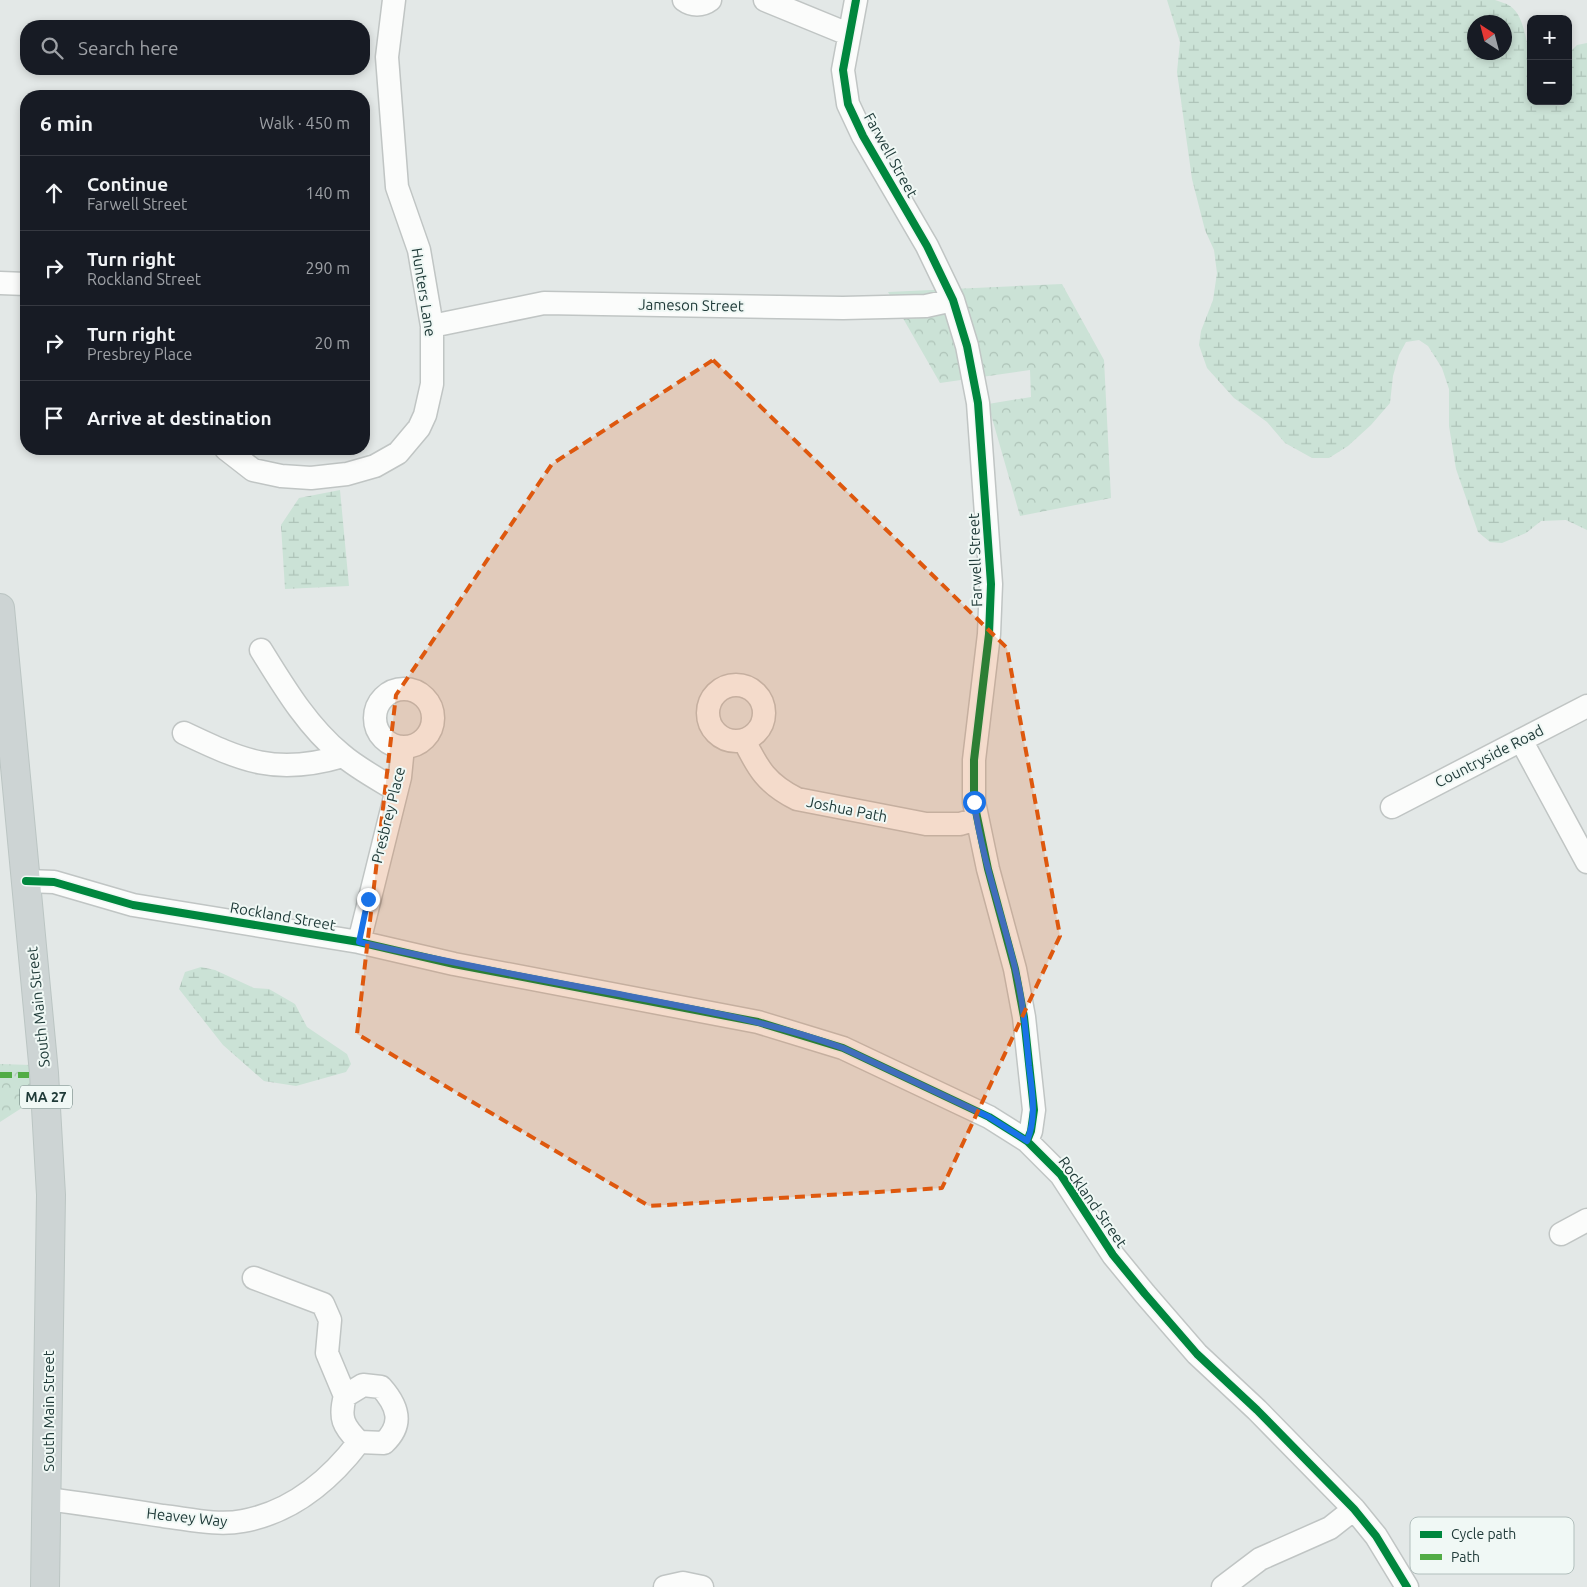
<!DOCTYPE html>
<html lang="en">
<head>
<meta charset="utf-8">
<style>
  :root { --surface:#171b24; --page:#242831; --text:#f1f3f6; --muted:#9ea1a6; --line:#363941 }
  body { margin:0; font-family:Ubuntu,sans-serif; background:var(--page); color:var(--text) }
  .controls { position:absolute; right:15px; top:15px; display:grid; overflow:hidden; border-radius:10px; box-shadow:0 2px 8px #0003 }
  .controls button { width:45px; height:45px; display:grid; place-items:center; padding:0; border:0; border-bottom:1px solid var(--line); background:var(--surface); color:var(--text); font:25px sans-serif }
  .compass { position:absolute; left:1467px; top:15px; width:45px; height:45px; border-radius:50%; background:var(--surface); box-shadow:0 2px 8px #0003; rotate:324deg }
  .stop { position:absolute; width:15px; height:15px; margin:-11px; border:4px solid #1a73e8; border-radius:50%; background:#fff }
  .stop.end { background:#1a73e8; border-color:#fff; box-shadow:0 1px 5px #0008 }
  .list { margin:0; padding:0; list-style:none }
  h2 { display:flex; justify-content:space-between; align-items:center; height:65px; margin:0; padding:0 20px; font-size:21px }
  h2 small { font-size:16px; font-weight:400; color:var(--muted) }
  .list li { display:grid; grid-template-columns:32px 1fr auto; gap:15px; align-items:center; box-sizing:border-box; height:75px; padding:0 20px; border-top:1px solid var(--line) }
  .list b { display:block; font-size:19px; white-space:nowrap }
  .list p { margin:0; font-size:16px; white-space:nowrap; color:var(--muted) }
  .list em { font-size:16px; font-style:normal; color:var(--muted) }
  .icon { flex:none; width:28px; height:28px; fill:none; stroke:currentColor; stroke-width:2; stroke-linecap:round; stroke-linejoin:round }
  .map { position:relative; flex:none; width:1587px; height:1587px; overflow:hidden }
  .search { position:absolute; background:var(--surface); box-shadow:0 2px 8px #0003; left:20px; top:20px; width:350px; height:55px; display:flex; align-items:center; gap:12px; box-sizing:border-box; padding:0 18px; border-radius:20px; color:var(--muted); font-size:19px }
  .panel { position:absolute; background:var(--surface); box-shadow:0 2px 8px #0003; left:20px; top:90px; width:350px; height:365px; border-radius:20px }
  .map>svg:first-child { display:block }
  .wetland { fill:url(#wetland-marsh); fill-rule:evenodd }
  .park { fill:url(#park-crowns) }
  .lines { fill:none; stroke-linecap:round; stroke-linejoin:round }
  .minor-casing { stroke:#c0c5c4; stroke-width:25 }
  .major-casing { stroke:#bbc5c3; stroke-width:30 }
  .minor { stroke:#fbfcfb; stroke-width:22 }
  .major { stroke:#cdd4d4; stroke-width:28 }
  .quiet { stroke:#52ac46; stroke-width:6; stroke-dasharray:12 6; stroke-linecap:butt }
  .cycleway-casing { stroke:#f0f8f5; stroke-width:11 }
  .cycleway { stroke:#00873e; stroke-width:8 }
  .route { stroke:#1a73e8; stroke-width:6 }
  .marked { fill:#de580e; fill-opacity:0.2; stroke:#de580e; stroke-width:4; stroke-dasharray:10 6; stroke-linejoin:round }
  .labels { text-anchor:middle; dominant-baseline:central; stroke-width:4; stroke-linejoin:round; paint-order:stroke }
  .shield { fill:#f0f8f5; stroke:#5e7471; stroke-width:1 }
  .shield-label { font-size:14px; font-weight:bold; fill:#203b39 }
  .street-label { font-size:15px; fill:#203b39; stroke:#f0f8f5 }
  .key { fill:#f0f8f5; stroke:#b2bfbd; stroke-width:1 }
  .key-label { font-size:14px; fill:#203b39 }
</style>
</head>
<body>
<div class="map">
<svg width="1587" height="1587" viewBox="0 0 1587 1587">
  <defs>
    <pattern id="wetland-marsh" width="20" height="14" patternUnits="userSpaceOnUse" patternTransform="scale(1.25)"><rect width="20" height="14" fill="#cbe2d6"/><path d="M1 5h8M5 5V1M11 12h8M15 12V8" fill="none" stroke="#aec3b8"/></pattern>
    <pattern id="park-crowns" width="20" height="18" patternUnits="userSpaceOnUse" patternTransform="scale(1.25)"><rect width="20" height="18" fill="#cbe2d6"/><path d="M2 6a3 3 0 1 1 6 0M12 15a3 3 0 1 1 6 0" fill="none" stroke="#aec3b8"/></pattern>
  </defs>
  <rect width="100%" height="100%" fill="#e3e8e7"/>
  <path class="wetland" d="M 1167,0 L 1495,0 C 1500,2 1506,3 1510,6 C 1530,18 1531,79 1531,101 L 1563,106 L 1565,101 L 1568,101 L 1568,54 L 1577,45 L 1587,43 L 1587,530 L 1566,520 L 1541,521 L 1526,533 L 1502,543 L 1490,542 L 1478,532 L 1456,469 L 1449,426 L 1449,389 L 1442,368 L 1428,346 L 1419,340 L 1406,342 L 1399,355 L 1393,376 L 1390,403 L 1371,425 L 1348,446 L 1329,458 L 1312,458 L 1285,443 L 1267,422 L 1234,398 L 1207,368 L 1199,345 L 1201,331 L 1213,300 L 1217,273 L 1214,250 L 1205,230 L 1192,179 L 1177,72 L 1180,42 ZM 1474,22 L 1504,22 L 1504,52 L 1474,52 Z
    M 340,490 L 349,586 L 285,589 L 281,525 L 299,498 Z
    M 201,967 L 215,970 L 254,988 L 269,989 L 295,1004 L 307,1027 L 347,1054 L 351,1064 L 346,1072 L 296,1086 L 264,1081 L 223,1045 L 179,989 L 185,972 Z"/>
  <path class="park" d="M 1062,284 L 1104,360 L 1111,498 L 1020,516 L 988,404 L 1031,397 L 1030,370 L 940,383 L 888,292 Z
    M 0,1064 L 31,1065 L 31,1102 L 0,1122 Z"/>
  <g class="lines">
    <g class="minor-casing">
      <path id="minor" d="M 684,0 C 692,6 702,6 710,0
        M 765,0 L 848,34
        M 856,0 L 843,70 L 848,104 L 863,136 L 927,246 L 953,300 L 967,346 L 978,403 L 991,584 L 989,634 L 974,760 L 974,802 L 988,869 L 1015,969 L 1024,1017 L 1034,1110 L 1031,1131 L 1027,1141
        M 0,283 L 26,284
        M 432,326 L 544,303 L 843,308 L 926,306 L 953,300
        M 226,449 L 253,470 L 281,476 L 311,478 L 347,474 L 375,466 L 398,453 L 419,428 L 425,415 L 432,384 L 432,326 L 419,250 L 397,187 L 387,57 L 394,0
        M 261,650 C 284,687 307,726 341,754 C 357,768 378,779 396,790
        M708 713a28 28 0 1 1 56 0a28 28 0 1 1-56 0Z
        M375 718a29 29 0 1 1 58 0a29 29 0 1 1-58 0Z
        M 184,733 C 243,761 276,776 343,756
        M 744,740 C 758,769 767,784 797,799 L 926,824 L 960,824 L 977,819
        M 1521,740 L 1587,862
        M 1392,807 L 1587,706
        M 26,881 L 54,882 L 133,905 L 359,942 L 454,964 L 758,1022 L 843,1048 L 989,1117 L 1027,1141 L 1061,1175 L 1113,1255 L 1145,1294 L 1197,1354 L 1257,1410 L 1354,1509 L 1376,1536 L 1407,1587
        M 359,942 L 400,777 L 403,747
        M 1561,1234 L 1587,1220
        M 254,1278 L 323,1304 L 330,1320 L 327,1353 L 345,1396
        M 47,1499 C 86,1504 125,1510 163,1516 C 189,1519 217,1526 243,1521 C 292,1512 330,1480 359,1442 C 343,1426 339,1418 345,1396 L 363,1385 L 381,1387 C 398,1406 404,1424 384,1443 L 359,1442
        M 665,1587 L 683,1583 L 702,1587
        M 1223,1587 L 1260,1559 L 1330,1528 L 1354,1509"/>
    </g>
    <g class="major-casing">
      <path id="major" d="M 0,608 L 44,1073 L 51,1195 L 45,1587"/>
    </g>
    <use href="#minor" class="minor"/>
    <use href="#major" class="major"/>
    <path class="quiet" d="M 0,1075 L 29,1075"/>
    <g class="cycleway-casing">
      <path id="cycleway" d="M 856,0 L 843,70 L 848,104 L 863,136 L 927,246 L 953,300 L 967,346 L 978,403 L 991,584 L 989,634 L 974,760 L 974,802 L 988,869 L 1015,969 L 1024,1017 L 1034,1110 L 1031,1131 L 1027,1141
        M 26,881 L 54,882 L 133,905 L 359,942 L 454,964 L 758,1022 L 843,1048 L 989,1117 L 1027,1141 L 1061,1175 L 1113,1255 L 1145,1294 L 1197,1354 L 1257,1410 L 1354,1509 L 1376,1536 L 1407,1587"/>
    </g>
    <use href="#cycleway" class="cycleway"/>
  </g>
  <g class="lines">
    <path class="route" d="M 368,899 L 359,942 C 445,962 532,978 619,994 C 694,1009 770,1021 843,1048 L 989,1117 L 1027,1141 C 1037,1117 1032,1092 1029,1066 C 1026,1033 1023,1000 1015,968 C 1002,913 982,859 974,802"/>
  </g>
  <path class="marked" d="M 713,360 L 1007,648 L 1060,936 L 942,1188 L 649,1206 L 357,1034 L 396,695 L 552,464 Z"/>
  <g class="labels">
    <rect class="shield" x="20" y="1085.5" width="52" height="23" rx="4"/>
    <g class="shield-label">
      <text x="46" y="1097">MA 27</text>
    </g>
    <g class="street-label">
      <text transform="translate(891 155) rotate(61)">Farwell Street</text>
      <text transform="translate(424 292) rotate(81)">Hunters Lane</text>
      <text transform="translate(691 305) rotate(1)">Jameson Street</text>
      <text transform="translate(975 560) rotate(-92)">Farwell Street</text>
      <text transform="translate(1489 756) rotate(-27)">Countryside Road</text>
      <text transform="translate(847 809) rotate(11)">Joshua Path</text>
      <text transform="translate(388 815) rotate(-76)">Presbrey Place</text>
      <text transform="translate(283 916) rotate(10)">Rockland Street</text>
      <text transform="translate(38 1007) rotate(-96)">South Main Street</text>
      <text transform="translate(1093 1202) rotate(55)">Rockland Street</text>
      <text transform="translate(48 1411) rotate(-90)">South Main Street</text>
      <text transform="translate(187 1517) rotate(6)">Heavey Way</text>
    </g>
  </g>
  <rect x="1410" y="1517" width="164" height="57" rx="8" class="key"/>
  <rect x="1420" y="1531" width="22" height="7" fill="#00873e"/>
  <rect x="1420" y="1554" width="22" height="6" fill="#52ac46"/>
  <g class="key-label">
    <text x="1451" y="1539">Cycle path</text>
    <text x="1451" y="1562">Path</text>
  </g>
</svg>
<div class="controls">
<button>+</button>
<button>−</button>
</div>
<svg class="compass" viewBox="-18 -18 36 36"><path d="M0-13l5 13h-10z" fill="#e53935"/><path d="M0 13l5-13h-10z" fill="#9ea1a6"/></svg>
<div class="stop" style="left:974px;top:802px"></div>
<div class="stop end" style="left:368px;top:899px"></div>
<div class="search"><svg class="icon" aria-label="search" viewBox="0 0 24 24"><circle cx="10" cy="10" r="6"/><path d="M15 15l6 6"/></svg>Search here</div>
<section class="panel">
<h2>6 min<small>Walk · 450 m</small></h2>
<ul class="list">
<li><svg class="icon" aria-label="ahead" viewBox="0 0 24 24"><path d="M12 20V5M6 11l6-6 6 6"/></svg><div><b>Continue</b><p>Farwell Street</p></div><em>140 m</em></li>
<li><svg class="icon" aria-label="right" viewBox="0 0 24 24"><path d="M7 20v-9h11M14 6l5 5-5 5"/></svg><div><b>Turn right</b><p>Rockland Street</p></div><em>290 m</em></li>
<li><svg class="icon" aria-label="right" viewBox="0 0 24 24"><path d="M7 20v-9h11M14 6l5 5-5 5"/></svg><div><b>Turn right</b><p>Presbrey Place</p></div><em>20 m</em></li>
<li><svg class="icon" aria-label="arrive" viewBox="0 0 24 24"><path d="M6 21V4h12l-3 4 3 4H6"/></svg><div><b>Arrive at destination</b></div></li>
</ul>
</section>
</div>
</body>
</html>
